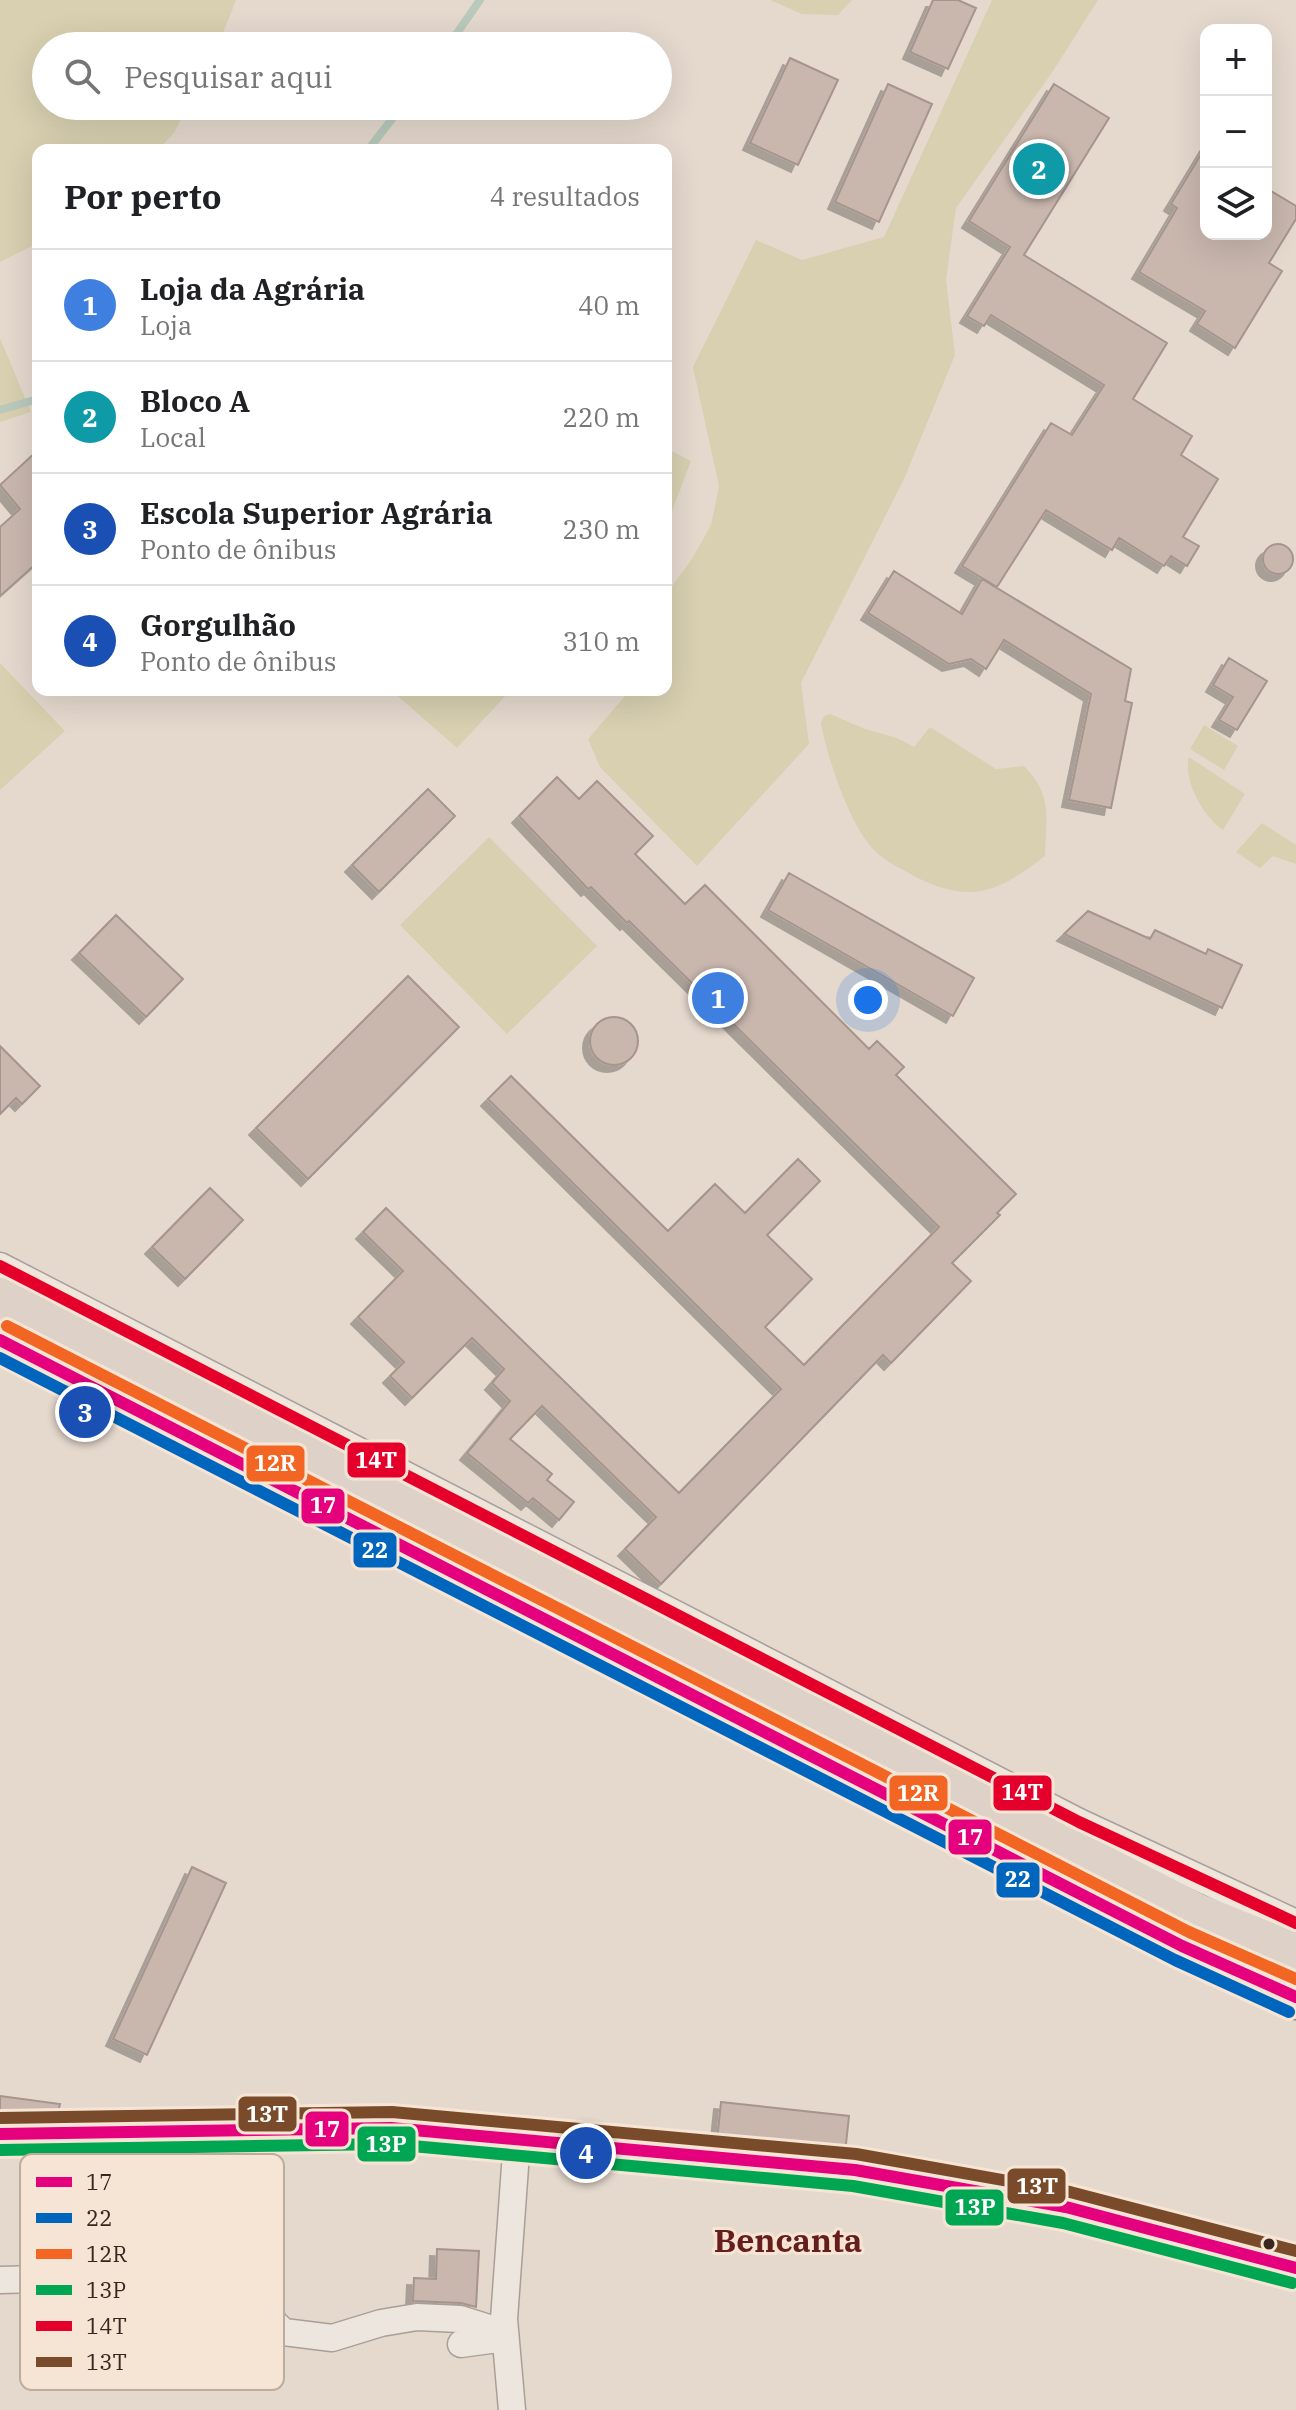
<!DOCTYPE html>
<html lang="pt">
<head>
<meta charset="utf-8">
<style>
  :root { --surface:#fff; --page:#f2f2f2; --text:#202124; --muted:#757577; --line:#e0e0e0; --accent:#75655c }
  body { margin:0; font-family:"IBM Plex Serif",serif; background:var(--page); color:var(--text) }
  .controls { position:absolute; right:24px; top:24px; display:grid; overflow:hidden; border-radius:16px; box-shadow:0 8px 32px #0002 }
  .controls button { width:72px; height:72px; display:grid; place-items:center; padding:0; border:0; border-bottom:2px solid var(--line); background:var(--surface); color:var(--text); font:40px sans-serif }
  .you { position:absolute; left:868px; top:1000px; width:28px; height:28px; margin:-20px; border:6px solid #fff; border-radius:50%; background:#1a73e8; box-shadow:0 0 0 12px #1a73e833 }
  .badge { display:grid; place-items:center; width:52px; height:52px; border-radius:50%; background:var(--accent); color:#fff; font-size:26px; font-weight:700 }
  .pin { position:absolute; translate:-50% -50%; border:4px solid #fff; box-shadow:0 2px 8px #0006 }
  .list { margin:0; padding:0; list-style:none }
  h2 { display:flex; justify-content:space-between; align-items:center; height:104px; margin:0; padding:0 32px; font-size:34px }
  h2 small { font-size:26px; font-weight:400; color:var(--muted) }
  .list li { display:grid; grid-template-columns:52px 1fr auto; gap:24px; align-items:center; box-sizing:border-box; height:112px; padding:0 32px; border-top:2px solid var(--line) }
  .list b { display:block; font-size:30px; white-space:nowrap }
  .list p { margin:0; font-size:26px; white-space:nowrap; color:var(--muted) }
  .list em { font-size:26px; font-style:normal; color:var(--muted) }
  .icon { flex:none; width:44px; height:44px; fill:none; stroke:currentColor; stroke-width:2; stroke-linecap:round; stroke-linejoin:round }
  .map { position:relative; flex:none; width:1296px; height:2410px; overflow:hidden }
  .search { position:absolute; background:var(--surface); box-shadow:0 8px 32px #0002; left:32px; top:32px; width:640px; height:88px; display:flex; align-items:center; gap:20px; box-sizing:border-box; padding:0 28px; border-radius:44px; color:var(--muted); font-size:30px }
  .panel { position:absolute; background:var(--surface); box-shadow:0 8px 32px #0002; left:32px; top:144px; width:640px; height:552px; border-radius:16px }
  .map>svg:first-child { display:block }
  .green { fill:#d8d0b0 }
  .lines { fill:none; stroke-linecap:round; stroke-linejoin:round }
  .stream { stroke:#b9c9bc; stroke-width:8 }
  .building { fill:#c9b7ae; stroke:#a5958d; stroke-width:2; filter:url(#shadow) }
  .minor-casing { stroke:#aa9f96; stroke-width:29 }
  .trunk-casing { stroke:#90847d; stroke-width:47 }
  .minor { stroke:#ede6df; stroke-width:26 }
  .trunk { stroke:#ded2c8; stroke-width:44 }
  .bus-1-casing { stroke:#f6e5d4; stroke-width:18 }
  .bus-2-casing { stroke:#f6e5d4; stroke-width:18 }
  .bus-3-casing { stroke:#f6e5d4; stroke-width:18 }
  .bus-4-casing { stroke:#f6e5d4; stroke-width:18 }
  .bus-5-casing { stroke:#f6e5d4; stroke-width:18 }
  .bus-6-casing { stroke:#f6e5d4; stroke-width:18 }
  .bus-1 { stroke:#e5007d; stroke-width:12 }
  .bus-2 { stroke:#0065bd; stroke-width:12 }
  .bus-3 { stroke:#f26522; stroke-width:12 }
  .bus-4 { stroke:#00a651; stroke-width:12 }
  .bus-5 { stroke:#e4002b; stroke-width:12 }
  .bus-6 { stroke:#7a4b2a; stroke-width:12 }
  .bus-dot { fill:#39261e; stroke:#f6e5d4; stroke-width:3 }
  .labels { text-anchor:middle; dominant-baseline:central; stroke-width:6; stroke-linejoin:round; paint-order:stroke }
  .district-label { font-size:32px; font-weight:bold; fill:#661e1d; stroke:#f6e5d4 }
  .key { fill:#f6e5d4; stroke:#bdac9d; stroke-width:2 }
  .key-label { font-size:22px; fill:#39261e }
  .line-badge { stroke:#f6e5d4; stroke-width:3 }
  .badge-label { font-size:22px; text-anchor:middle; font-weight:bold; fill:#fff }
</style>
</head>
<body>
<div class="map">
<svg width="1296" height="2410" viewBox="0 0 1296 2410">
  <defs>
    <filter id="shadow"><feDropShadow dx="-7" dy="7" stdDeviation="0" flood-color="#0004"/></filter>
  </defs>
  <rect width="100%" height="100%" fill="#e5d9ce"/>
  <path class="green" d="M 0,0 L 236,0 L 218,46 L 46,46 L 46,106 L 188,106 L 174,133 L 158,150 L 38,150 L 38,243 L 0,262 Z
    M 770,0 L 852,0 L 838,15 L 802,14 Z
    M 992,0 L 1098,0 L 1053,71 L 956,208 L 946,280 L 955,355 L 904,479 L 801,683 L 809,744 L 697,866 L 600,767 L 588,739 L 625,696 L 623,690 L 666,690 L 666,594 L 692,559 L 711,525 L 719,486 L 693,367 L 756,240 L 802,260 L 884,237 Z
    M 0,338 L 31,412 L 0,422 Z
    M 666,448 L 691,461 L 666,527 Z
    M 0,663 L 65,731 L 0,790 Z
    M 391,690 L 511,690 L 457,748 Z
    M 830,714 L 865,729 L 897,738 L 914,747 L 930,727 L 996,769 L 1024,766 C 1053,795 1046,818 1045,856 C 1026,870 1005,887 981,891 C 959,895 935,887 916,877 C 902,869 886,862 875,851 C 850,827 827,757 821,723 L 824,716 Z
    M 1204,725 L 1238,746 L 1224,770 L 1190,749 Z
    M 1189,757 L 1245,794 L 1223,830 C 1204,817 1183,782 1189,757 Z
    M 1262,823 L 1296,845 L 1296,864 L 1273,856 L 1260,868 L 1236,852 Z
    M 489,837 L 597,946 L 507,1034 L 400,925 Z"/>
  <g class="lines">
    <path class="stream" d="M 448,46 L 480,0
      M 368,150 L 402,106
      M 0,410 L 38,399"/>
  </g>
  <path class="building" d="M 933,0 L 958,0 L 976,8 L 948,69 L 910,52 Z
    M 790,58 L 838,80 L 798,165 L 750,143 Z
    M 888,84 L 932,104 L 879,222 L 835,202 Z
    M 1054,84 L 1109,118 L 1024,255 L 1167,343 L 1133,399 L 1192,436 L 1181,455 L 1218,479 L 1183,537 L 1199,546 L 1187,566 L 1171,556 L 1164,566 L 1119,538 L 1112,550 L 1046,510 L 997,587 L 962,566 L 1051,423 L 1072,435 L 1104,385 L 991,315 L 984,326 L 967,316 L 1010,247 L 969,221 Z
    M 1206,146 L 1206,234 L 1266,234 L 1266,188 L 1296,206 L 1296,219 L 1269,263 L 1282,271 L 1235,348 L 1197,324 L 1205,311 L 1139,272 L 1177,208 L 1171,204 Z
    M 38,450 L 38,562 L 0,596 L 0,527 L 20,509 L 0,485 Z
    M1263 559a15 15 0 1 1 30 0a15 15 0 1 1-30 0Z
    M 894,571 L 962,614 L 982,579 L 1131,669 L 1125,701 L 1132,703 L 1111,808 L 1069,800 L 1091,694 L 1004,640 L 986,669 L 971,659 L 949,664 L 868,613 Z
    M 1229,658 L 1267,681 L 1237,730 L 1219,720 L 1233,697 L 1213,685 Z
    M 557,777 L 579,799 L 597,781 L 653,836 L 635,854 L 685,904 L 705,885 L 869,1049 L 877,1041 L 904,1067 L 896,1075 L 1016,1194 L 997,1213 L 1000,1215 L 952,1263 L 971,1281 L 891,1363 L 883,1355 L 661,1584 L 625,1549 L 656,1517 L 542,1406 L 510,1439 L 552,1474 L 547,1480 L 574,1502 L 559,1520 L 533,1498 L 528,1503 L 467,1453 L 510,1401 L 492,1383 L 504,1369 L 472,1338 L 412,1398 L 390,1376 L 404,1362 L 358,1317 L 403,1271 L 363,1232 L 386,1208 L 679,1493 L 781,1389 L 488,1099 L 511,1076 L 668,1231 L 715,1184 L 745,1213 L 798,1159 L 820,1181 L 767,1235 L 812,1279 L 765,1327 L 804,1365 L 939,1227 L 629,921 L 627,923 L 591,887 L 588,889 L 519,816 Z
    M 428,789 L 455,816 L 379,892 L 352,865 Z
    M 789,873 L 974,978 L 953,1016 L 768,910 Z
    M 1088,911 L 1150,939 L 1155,930 L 1206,954 L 1208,949 L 1242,965 L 1222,1008 L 1064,934 Z
    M 116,915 L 183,979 L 146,1017 L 79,953 Z
    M 408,976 L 459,1027 L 308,1179 L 256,1128 Z
    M590 1041a24 24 0 1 1 48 0a24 24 0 1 1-48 0Z
    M 0,1046 L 40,1086 L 22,1104 L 16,1098 L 0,1114 Z
    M 210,1188 L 243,1220 L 185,1279 L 152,1247 Z
    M 192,1867 L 226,1883 L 147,2055 L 113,2039 Z
    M 0,2096 L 60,2104 L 57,2117 L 0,2118 Z
    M 721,2102 L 849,2116 L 845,2153 L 717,2141 Z
    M 437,2249 L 479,2251 L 476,2307 L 461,2303 L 413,2301 L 414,2278 L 436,2279 Z"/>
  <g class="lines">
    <g class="minor-casing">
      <path id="minor" d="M 0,1266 L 1079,1822 L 1296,1923
        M 0,2134 L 391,2128 L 855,2170 L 1066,2207 L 1296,2268
        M 0,2280 L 239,2274 L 255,2281 L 274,2323 L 284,2332 L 332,2338 L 381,2323 L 417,2317 L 460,2319 L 492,2329 L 505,2338 L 461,2344
        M 512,2410 L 504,2319 L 517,2139"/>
    </g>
    <g class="trunk-casing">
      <path id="trunk" d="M 0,1300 L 1197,1916 L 1296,1956
        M 0,1340 L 1182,1946 L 1296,1997"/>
    </g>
    <use href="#minor" class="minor"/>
    <use href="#trunk" class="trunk"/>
    <g class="bus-1-casing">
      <path id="bus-1" d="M 0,1340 L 1182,1946 L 1296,1997
        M 0,2134 L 391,2128 L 855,2170 L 1066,2207 L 1296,2268"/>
    </g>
    <g class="bus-2-casing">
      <path id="bus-2" d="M 0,1358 L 1175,1960 L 1289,2012"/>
    </g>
    <g class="bus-3-casing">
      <path id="bus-3" d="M 7,1326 L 1189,1932 L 1296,1979"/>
    </g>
    <g class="bus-4-casing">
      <path id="bus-4" d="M 0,2150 L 390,2144 L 853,2186 L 1063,2223 L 1292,2283"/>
    </g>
    <g class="bus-5-casing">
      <path id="bus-5" d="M 0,1266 L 1079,1822 L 1296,1923"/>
    </g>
    <g class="bus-6-casing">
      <path id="bus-6" d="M 0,2118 L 392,2112 L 856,2154 L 1070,2192 L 1296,2251"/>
    </g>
    <use href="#bus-1" class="bus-1"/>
    <use href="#bus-2" class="bus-2"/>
    <use href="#bus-3" class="bus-3"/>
    <use href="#bus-4" class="bus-4"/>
    <use href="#bus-5" class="bus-5"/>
    <use href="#bus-6" class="bus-6"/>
  </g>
  <circle class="bus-dot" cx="1269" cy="2244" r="7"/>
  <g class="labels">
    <g class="district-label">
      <text x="788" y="2240">Bencanta</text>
    </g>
  </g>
  <rect x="20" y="2154" width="264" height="236" rx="12" class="key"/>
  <rect x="36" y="2177" width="36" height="10" fill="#e5007d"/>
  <rect x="36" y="2213" width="36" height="10" fill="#0065bd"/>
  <rect x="36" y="2249" width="36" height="10" fill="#f26522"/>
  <rect x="36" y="2285" width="36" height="10" fill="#00a651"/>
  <rect x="36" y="2321" width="36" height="10" fill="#e4002b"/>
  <rect x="36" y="2357" width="36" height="10" fill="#7a4b2a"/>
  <g class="key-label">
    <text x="86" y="2190">17</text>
    <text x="86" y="2226">22</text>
    <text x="86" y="2262">12R</text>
    <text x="86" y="2298">13P</text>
    <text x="86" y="2334">14T</text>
    <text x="86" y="2370">13T</text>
  </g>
  <g class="line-badge">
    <rect x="346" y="1441" width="61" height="38" rx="8" fill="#e4002b"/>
    <rect x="245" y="1444" width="61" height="39" rx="8" fill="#f26522"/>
    <rect x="300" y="1487" width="46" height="38" rx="8" fill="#e5007d"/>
    <rect x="352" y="1531" width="46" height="38" rx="8" fill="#0065bd"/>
    <rect x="992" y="1774" width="61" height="38" rx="8" fill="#e4002b"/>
    <rect x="888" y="1774" width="61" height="38" rx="8" fill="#f26522"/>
    <rect x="947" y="1818" width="46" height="38" rx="8" fill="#e5007d"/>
    <rect x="995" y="1861" width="46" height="38" rx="8" fill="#0065bd"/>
    <rect x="237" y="2095" width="61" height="38" rx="8" fill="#7a4b2a"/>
    <rect x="304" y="2110" width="46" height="38" rx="8" fill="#e5007d"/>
    <rect x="356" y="2125" width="61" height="38" rx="8" fill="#00a651"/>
    <rect x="1006" y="2167" width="61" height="38" rx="8" fill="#7a4b2a"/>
    <rect x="944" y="2188" width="61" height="39" rx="8" fill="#00a651"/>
  </g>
  <g class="badge-label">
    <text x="376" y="1468">14T</text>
    <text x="275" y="1471">12R</text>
    <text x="323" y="1513">17</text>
    <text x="375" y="1558">22</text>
    <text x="1022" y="1800">14T</text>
    <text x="918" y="1801">12R</text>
    <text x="970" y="1845">17</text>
    <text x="1018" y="1887">22</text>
    <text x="267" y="2122">13T</text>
    <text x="327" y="2137">17</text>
    <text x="386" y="2152">13P</text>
    <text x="1037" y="2194">13T</text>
    <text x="975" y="2215">13P</text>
  </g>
</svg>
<div class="controls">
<button>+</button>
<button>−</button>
<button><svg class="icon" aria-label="layers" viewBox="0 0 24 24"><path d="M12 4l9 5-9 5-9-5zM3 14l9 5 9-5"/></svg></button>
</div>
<div class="you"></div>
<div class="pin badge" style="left:718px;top:998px;background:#3f7fe0">1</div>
<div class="pin badge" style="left:1039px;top:169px;background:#0f9aa8">2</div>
<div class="pin badge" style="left:85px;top:1412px;background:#1a4fb4">3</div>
<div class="pin badge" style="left:586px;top:2153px;background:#1a4fb4">4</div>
<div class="search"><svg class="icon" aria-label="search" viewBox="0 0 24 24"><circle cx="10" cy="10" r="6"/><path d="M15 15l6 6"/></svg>Pesquisar aqui</div>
<section class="panel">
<h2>Por perto<small>4 resultados</small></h2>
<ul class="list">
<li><span class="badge" style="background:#3f7fe0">1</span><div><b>Loja da Agrária</b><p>Loja</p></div><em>40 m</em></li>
<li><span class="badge" style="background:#0f9aa8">2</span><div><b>Bloco A</b><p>Local</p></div><em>220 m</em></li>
<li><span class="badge" style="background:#1a4fb4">3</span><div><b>Escola Superior Agrária</b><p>Ponto de ônibus</p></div><em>230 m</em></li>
<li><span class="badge" style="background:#1a4fb4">4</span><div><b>Gorgulhão</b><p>Ponto de ônibus</p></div><em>310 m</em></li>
</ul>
</section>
</div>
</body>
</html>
